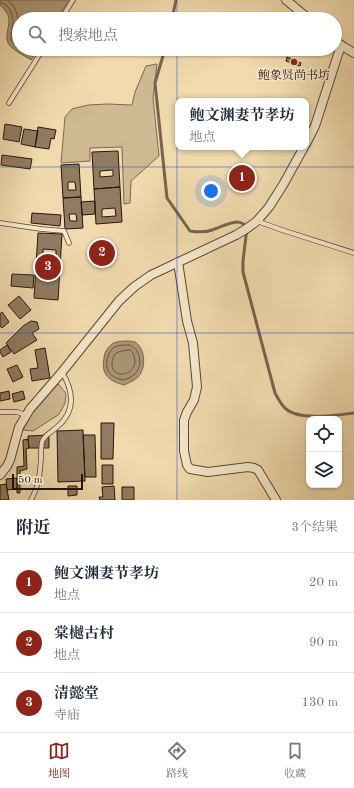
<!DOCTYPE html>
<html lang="zh">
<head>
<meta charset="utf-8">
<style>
  :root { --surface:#fff; --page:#f6f6f7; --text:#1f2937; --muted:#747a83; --line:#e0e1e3; --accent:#8f2418 }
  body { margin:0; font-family:"Old Standard TT","Noto Serif SC",serif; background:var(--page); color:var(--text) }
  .controls { position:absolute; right:12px; bottom:12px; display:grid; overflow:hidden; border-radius:8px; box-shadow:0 1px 3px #0004 }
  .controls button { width:36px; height:36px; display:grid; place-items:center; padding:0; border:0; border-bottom:1px solid var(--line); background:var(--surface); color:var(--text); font:20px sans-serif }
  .scale { position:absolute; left:12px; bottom:10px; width:71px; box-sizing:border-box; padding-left:4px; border:2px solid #28160e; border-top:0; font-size:11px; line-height:14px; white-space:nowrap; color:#28160e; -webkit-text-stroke:3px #f6e8ca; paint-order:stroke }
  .you { position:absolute; left:211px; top:191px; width:14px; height:14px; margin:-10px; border:3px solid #fff; border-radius:50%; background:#1a73e8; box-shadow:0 0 0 6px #1a73e833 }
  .badge { display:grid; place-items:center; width:26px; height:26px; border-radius:50%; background:var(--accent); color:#fff; font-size:13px; font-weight:700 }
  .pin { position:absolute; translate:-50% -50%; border:2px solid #fff; box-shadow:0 1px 4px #0006 }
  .popup { position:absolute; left:175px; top:98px; width:134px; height:52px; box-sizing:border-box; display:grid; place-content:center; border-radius:8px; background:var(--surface); filter:drop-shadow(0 1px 3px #0005); font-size:13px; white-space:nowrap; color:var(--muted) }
  .popup b { font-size:15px; color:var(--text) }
  .popup::after { content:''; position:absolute; left:50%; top:100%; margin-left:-8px; border:8px solid transparent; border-top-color:var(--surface) }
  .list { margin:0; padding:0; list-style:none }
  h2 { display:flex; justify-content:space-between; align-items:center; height:52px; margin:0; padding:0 16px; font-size:17px }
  h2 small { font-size:13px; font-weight:400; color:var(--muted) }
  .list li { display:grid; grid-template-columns:26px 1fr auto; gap:12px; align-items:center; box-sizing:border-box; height:60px; padding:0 16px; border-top:1px solid var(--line) }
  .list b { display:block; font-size:15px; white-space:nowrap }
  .list p { margin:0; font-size:13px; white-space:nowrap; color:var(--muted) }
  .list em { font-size:13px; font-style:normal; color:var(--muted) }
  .icon { flex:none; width:22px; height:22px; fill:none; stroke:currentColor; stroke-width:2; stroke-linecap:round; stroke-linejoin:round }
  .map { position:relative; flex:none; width:354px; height:500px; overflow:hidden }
  .search { position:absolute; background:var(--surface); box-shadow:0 1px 3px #0004; left:12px; right:12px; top:12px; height:44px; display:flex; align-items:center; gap:10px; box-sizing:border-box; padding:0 14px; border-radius:22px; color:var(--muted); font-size:15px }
  .sheet { height:232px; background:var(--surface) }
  nav { display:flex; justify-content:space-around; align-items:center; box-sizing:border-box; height:56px; border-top:1px solid var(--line); background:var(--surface); font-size:11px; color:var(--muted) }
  nav a { display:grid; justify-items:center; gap:2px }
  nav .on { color:var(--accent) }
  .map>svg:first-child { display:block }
  .green { fill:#cfba93; stroke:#7c6850 }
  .water { fill:#ad9878; stroke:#78644e }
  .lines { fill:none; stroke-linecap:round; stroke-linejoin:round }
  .shore { stroke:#6a5743; stroke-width:1 }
  .stream { stroke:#78644e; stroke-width:3 }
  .building { fill:#917c61; stroke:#28160e; fill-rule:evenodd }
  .lane-casing { stroke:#5a4736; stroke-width:5.5 }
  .street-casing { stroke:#5a4736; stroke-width:10 }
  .lane { stroke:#f6e8ca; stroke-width:4 }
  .street { stroke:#f6e8ca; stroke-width:8 }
  .grid { fill:none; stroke:#1d4ed8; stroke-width:1; stroke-opacity:0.55 }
  .poi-dot { fill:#8f2418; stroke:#f6e8ca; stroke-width:1.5 }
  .labels { text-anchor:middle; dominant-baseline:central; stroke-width:3.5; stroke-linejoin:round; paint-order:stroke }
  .poi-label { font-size:12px; fill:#28160e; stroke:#f6e8ca }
</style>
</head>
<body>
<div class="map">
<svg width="354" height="500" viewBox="0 0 354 500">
  <rect width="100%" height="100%" fill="#f1dbae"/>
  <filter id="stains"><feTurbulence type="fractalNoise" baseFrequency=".005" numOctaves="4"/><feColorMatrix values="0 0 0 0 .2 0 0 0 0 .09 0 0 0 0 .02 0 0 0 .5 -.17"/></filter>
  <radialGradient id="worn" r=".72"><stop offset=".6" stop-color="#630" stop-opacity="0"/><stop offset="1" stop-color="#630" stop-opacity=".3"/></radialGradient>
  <path class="green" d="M 157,64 L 153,98 L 159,156 L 131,181 L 130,203 L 124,204 L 122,147 L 90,148 L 90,161 L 61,163 L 65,117 L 72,109 L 88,105 L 108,104 L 132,105 L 135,92 L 146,66 Z
    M 58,384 L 65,392 L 66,396 L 65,403 L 61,411 L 58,415 L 33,431 L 23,430 L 31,415 Z"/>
  <path class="water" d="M 0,0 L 69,0 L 57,19 L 19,19 L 19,49 L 38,49 L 31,60 C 25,56 15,51 10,46 C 2,37 12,25 8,15 C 6,11 3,8 0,5 Z
    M 129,341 C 130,341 134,342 135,342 C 146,349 146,369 138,377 C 134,381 128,383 124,385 C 109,381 101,375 104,358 C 104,354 106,350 109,347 C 113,341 122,341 129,341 Z"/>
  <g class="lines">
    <path class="shore" d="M 8,0 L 14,7 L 17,14 L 18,22 L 15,37 L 17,40 L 19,41
      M 0,3 C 4,3 5,4 8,7 C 13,14 14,21 12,29 C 12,32 10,35 11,38 C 11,43 15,45 19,47
      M 129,345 C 141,348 143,366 135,374 C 132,377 127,379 123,380 C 111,377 105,372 107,360 C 108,355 110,351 113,348 C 118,345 124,345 129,345 Z
      M 128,350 L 131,350 C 148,375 105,385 113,358 C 115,351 122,351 128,350 Z"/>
    <path class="stream" d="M 172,19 L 176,0
      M 165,49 L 155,83 L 167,198 L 190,231 C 197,232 205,233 212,230 C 223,227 239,215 247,228 L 243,261 L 243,272 L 275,393 C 278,398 281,405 286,409 C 300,421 337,415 354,413"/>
  </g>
  <path class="building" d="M 287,57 L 301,63 L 300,66 L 286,61 Z
    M 5,124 L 22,127 L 19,142 L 3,139 Z
    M 38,127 L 56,130 L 54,139 L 51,138 L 49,149 L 35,147 Z
    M 24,129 L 38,131 L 35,147 L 21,144 Z
    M 118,151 L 120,187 L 94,189 L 92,152 ZM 113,170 L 113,176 L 100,177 L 100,171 Z
    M 2,155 L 32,159 L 30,169 L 1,165 Z
    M 79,164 L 81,197 L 63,198 L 61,165 ZM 68,182 L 75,182 L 76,190 L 68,190 Z
    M 236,172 L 251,181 L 248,185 L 233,176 Z
    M 120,187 L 122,222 L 96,224 L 94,189 ZM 115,208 L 116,216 L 102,217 L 102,209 Z
    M 81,197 L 83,228 L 65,229 L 63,198 ZM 69,214 L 76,214 L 77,221 L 70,221 Z
    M 95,201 L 95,214 L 82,215 L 81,202 Z
    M 32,213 L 61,215 L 60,226 L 31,223 Z
    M 38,233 L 62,234 L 60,268 L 36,266 ZM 43,249 L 56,250 L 56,257 L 43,257 Z
    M 36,266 L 60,268 L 58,300 L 34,298 Z
    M 12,274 L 34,275 L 33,288 L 11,286 Z
    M 19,296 L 31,310 L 20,319 L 8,305 Z
    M 2,312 L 9,322 L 2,328 L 0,326 L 0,314 Z
    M 31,321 L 37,322 L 39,329 L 32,333 L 37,340 L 14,354 L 6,343 L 23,326 Z
    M 7,345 L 11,352 L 3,357 L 0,352 L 0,350 Z
    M 45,348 L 50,378 L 32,381 L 30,369 L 38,368 L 35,350 Z
    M 17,365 L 23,377 L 13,382 L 7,369 Z
    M 9,391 L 10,399 L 0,401 L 0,393 Z
    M 23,391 L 25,399 L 14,402 L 12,394 Z
    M 101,423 L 114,423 L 113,459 L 101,459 Z
    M 83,430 L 85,481 L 58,482 L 57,431 Z
    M 49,435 L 49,448 L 29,448 L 28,436 Z
    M 83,435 L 95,435 L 96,477 L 85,477 Z
    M 28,439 L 29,448 L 26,449 L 27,469 L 20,471 L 20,493 L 17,493 L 17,467 L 24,466 L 23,440 Z
    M 102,465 L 113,465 L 113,484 L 102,484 Z
    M 17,478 L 17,489 L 7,490 L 6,479 Z
    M 6,484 L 9,500 L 0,500 L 0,485 Z
    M 68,486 L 77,486 L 77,495 L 68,496 Z
    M 114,486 L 115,500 L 100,500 L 99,497 L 103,497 L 102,487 Z
    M 122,487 L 134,487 L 134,500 L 122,500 Z"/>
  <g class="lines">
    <g class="lane-casing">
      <path id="lane" d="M 61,19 L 73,0
        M 9,103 L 43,49
        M 257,221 L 282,230 L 354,253
        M 0,223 L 41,229 L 64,231 L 69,243
        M 0,412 L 17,412 L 26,415
        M 31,500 C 39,486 40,473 41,458 C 41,453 41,447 42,442 C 44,435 52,432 57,427 C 76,411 74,392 62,372"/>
    </g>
    <g class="street-casing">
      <path id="street" d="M 286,0 L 309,19
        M 335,41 L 344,47 L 354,53
        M 306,144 L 315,126 L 341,45
        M 178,262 L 187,321 L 193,343 L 197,387 L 194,400 L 187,412 L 184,420 L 184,451 L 187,465 L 190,469 L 208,472 L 248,467 L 254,468 L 258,470 L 276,500
        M 0,475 L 7,466 L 10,460 L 19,427 L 30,409 L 62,372 L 119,301 L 134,287 L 151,275 L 236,235 L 246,229 L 257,221 L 269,207 L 283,185 L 304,147"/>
    </g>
    <use href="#lane" class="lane"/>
    <use href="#street" class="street"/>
  </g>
  <path class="grid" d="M 177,0 L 177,19M 177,49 L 177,500M 0,167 L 354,167M 0,333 L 354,333"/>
  <circle class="poi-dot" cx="294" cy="62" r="4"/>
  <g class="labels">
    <g class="poi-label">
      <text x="294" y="76">鲍象贤尚书坊</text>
    </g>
  </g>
  <rect width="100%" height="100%" filter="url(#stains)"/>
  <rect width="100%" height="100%" fill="url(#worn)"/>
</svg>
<div class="controls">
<button><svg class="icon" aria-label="locate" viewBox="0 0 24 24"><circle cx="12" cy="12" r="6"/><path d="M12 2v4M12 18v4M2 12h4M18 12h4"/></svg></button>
<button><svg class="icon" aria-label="layers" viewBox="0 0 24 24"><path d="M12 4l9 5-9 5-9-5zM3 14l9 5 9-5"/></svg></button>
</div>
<div class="scale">50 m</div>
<div class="you"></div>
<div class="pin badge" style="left:242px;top:178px">1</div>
<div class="popup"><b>鲍文渊妻节孝坊</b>地点</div>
<div class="pin badge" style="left:102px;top:253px">2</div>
<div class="pin badge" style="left:48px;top:267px">3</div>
<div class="search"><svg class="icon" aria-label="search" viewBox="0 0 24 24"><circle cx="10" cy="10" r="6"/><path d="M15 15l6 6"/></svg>搜索地点</div>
</div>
<section class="sheet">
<h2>附近<small>3个结果</small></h2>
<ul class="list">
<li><span class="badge">1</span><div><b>鲍文渊妻节孝坊</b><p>地点</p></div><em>20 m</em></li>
<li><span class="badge">2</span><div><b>棠樾古村</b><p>地点</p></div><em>90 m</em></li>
<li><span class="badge">3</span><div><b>清懿堂</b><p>寺庙</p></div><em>130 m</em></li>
</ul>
</section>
<nav>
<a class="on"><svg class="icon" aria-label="map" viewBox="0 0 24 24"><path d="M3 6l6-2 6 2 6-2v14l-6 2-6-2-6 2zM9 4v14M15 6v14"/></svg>地图</a>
<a><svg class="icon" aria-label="directions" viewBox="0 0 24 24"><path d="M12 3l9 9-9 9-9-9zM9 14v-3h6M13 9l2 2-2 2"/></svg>路线</a>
<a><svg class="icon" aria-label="saved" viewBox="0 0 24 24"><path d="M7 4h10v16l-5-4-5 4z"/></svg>收藏</a>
</nav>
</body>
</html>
